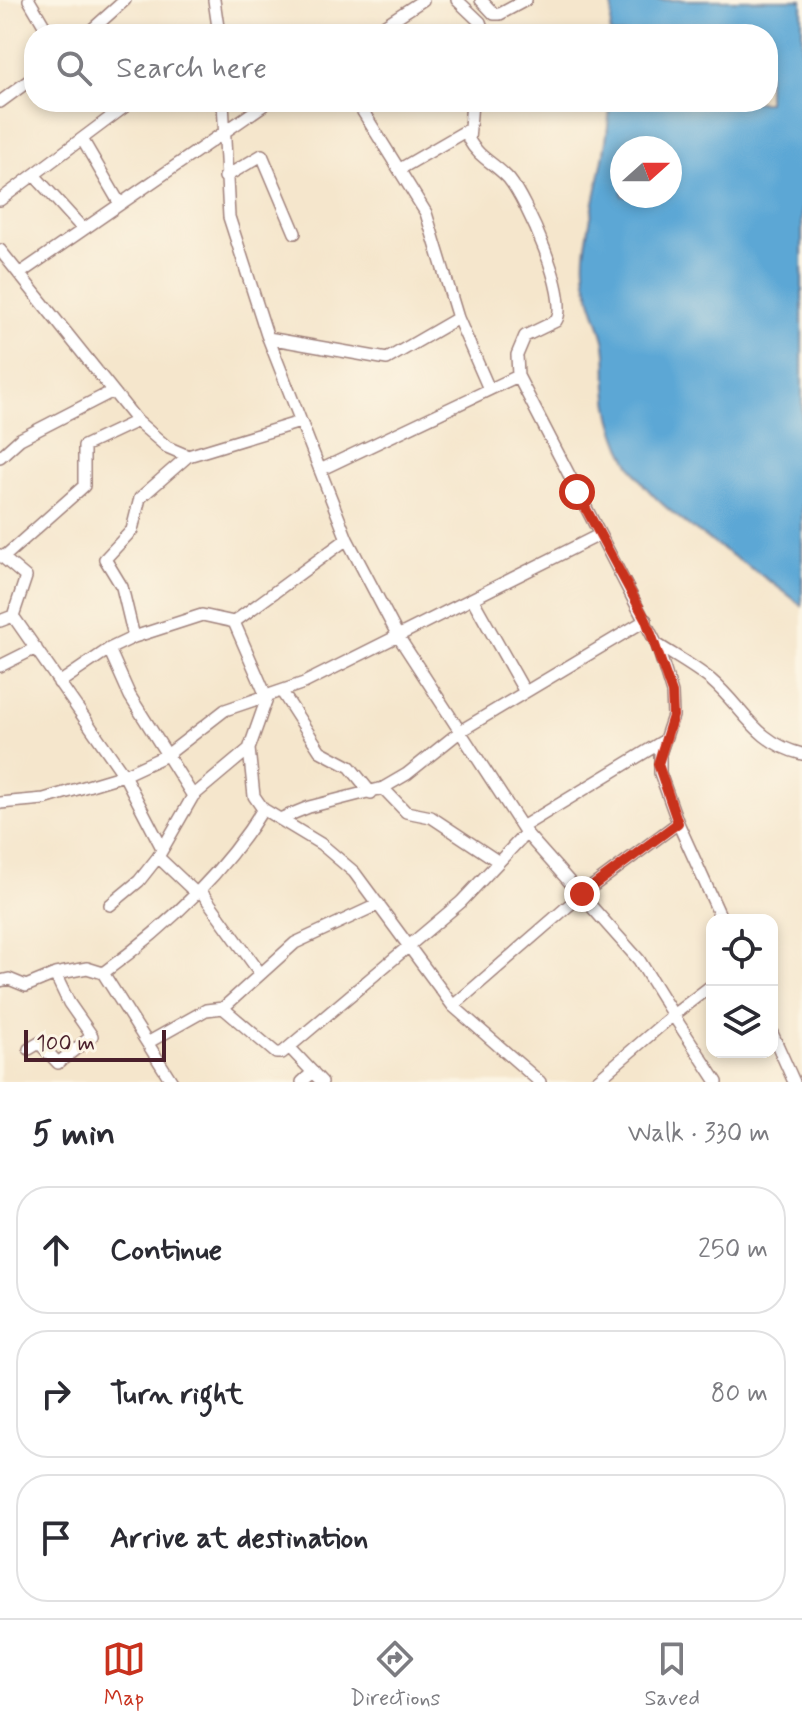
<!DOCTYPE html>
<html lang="en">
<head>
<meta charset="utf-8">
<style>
  :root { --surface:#fff; --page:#f2f2f3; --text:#2b2b33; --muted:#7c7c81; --line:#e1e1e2; --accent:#c8321e }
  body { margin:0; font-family:Mynerve,sans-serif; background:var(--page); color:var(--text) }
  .controls { position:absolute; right:24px; bottom:24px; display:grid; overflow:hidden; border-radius:16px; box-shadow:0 4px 12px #0003 }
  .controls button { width:72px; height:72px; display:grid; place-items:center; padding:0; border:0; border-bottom:2px solid var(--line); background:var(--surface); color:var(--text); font:40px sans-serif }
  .compass { position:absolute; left:610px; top:136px; width:72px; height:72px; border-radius:50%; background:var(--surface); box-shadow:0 4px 12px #0003; rotate:69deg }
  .scale { position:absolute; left:24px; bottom:20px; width:142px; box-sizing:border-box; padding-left:8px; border:4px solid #4a1f2b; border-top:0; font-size:22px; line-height:28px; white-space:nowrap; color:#4a1f2b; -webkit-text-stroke:6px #fcf5e5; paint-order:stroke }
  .stop { position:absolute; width:24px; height:24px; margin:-18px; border:6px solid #c8321e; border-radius:50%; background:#fff }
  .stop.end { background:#c8321e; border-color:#fff; box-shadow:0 2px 8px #0008 }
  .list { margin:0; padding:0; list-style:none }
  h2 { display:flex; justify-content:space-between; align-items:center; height:104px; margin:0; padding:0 32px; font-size:34px }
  h2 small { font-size:26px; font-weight:400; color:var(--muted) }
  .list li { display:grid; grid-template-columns:52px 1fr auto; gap:24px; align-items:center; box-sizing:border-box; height:128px; margin:0 16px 16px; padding:0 16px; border:2px solid var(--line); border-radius:32px }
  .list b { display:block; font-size:30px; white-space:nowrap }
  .list em { font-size:26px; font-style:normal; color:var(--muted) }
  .icon { flex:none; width:44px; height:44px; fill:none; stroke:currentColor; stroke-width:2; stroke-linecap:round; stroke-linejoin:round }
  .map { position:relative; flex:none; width:802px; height:1082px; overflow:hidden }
  .search { position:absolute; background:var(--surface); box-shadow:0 4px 12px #0003; left:24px; right:24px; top:24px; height:88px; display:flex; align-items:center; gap:20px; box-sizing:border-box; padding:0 28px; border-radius:32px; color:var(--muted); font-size:30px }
  .sheet { height:536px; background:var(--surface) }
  nav { display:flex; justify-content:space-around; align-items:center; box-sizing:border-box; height:112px; border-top:2px solid var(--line); background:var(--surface); font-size:22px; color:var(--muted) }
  nav a { display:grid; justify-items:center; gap:4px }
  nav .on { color:var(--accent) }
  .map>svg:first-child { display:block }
  .water { fill:#5ca7d5; stroke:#536380; stroke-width:2; fill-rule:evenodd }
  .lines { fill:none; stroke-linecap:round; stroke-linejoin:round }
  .minor-casing { stroke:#a0827c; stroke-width:14 }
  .minor { stroke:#fff; stroke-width:11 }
  .route { stroke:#c8321e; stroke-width:10 }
</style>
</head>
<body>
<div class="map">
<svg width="802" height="1082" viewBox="0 0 802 1082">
  <rect width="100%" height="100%" fill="#fcf5e5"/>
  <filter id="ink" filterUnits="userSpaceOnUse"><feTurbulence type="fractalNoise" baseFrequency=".0125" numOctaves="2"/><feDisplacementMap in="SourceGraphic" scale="16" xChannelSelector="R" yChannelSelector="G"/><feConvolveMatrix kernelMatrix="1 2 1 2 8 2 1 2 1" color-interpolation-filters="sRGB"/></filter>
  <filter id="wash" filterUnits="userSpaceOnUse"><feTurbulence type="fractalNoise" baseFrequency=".006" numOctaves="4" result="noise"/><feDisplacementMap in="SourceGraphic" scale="32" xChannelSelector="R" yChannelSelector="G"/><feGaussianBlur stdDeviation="1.8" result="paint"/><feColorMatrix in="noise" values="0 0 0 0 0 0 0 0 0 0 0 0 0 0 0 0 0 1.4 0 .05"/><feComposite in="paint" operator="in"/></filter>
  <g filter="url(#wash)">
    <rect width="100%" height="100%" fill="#f5e6cc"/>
    <path class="water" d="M 613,0 L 802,0 L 802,606 C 756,566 699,540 655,497 C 627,470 609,427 607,388 C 606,373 608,355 604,340 C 595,305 580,285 586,246 C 593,197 608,151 610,102 L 768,102 L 768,34 L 610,34 ZM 622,148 L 670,148 L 670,196 L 622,196 Z"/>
  </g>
  <g filter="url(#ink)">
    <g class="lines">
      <g class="minor-casing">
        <path id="minor" d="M 29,0 L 49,34
          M 214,0 L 219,34
          M 457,0 L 480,22 L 484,34
          M 481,0 L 494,14 L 500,14 L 526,0
          M 87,34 L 125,0
          M 371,34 L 423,0
          M 0,102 L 34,77
          M 223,102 L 229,217 L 267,335 L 347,539 L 398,636 L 526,833 L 639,960 L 673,1015 L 712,985
          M 357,102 L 426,213 L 458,318 L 489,389
          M 472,102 L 469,140 C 478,157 497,165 509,179 C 526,200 571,298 556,321 L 525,336 L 517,355 L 518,376 L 657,645 L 672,693 L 673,716 L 660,754 L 660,773 L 678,823 L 722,920
          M 82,139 L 120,204
          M 400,169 L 469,129
          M 34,175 L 83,229
          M 225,177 L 262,155 L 295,233
          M 0,200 L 131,102
          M 0,250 L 137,421 L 167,447 L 188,456
          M 19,274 L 268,102
          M 268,338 L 387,359 L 458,318
          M 300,422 L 188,456 L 140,498 L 132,530 L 105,559 L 122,587 L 134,637 L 202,615 L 234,622 L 267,698 L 249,749 L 254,796 L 263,809 L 321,844 L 354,872 L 453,1006 L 540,1082
          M 0,457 L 20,439 L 113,391
          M 320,470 L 518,376
          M 0,555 L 26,577 L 13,616 L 0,621
          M 4,557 L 84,486 L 84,446 L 137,421
          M 473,600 L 525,692
          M 13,616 L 124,775 L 162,848
          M 234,622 L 347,539
          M 658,645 C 675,656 695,667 711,680 C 744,708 754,742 802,754
          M 109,649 L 130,696 L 193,796
          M 0,666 L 36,648
          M 59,683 L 109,649 L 134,637
          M 282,692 L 320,751 L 350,767 L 371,793
          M 383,788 L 406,812 L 431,817 L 499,862
          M 0,803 L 44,799 L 124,775 L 167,755 L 225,710 L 304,683 L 599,535
          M 282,818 L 309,807 L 383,788 L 407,774 L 462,730 L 646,620
          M 522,827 L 665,740
          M 158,857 L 196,893
          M 200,890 L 260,973
          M 110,905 L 139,881 L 158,857 L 193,796 L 249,749
          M 103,973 L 172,1082
          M 0,981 L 9,979 L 26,986 L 55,974 L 87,968 L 103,973 C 165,928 223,875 263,809
          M 453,1006 L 582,894 L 678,823
          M 223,1008 L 276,1053 L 282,1053 L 461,902 L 526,833
          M 772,1033 L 794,1082
          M 149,1042 L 206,1010 L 223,1008 L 295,943 L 379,904
          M 289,1047 L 322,1082
          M 29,1049 L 39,1043 L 58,1063 L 92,1036 L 69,1003 L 55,974
          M 302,1082 L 313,1072
          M 595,1082 L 673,1015 L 717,1082"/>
      </g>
      <use href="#minor" class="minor"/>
    </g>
  </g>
  <g class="lines" filter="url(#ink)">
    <path class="route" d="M 577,492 L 646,620 L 672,693 L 673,716 L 658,764 L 678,823 L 582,894"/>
  </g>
</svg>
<div class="controls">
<button><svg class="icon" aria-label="locate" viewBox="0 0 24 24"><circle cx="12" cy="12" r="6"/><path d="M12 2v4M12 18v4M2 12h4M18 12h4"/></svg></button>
<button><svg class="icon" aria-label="layers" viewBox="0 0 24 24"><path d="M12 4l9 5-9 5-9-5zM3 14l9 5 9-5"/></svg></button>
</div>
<svg class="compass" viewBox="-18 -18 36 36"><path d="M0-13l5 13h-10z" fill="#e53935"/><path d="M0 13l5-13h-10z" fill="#7c7c81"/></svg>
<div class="scale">100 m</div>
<div class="stop" style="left:577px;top:492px"></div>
<div class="stop end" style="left:582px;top:894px"></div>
<div class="search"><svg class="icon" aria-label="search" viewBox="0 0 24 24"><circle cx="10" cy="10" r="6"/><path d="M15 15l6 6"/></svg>Search here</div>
</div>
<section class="sheet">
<h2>5 min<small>Walk · 330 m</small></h2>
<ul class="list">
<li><svg class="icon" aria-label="ahead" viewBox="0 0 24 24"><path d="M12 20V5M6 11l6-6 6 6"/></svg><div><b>Continue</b></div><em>250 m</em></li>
<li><svg class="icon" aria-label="right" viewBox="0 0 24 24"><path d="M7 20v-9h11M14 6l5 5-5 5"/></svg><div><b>Turn right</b></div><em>80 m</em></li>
<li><svg class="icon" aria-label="arrive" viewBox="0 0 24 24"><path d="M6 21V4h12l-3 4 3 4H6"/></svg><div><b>Arrive at destination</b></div></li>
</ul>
</section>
<nav>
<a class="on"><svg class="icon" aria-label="map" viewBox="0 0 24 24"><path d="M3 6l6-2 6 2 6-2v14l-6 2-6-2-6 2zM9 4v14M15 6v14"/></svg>Map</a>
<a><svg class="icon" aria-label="directions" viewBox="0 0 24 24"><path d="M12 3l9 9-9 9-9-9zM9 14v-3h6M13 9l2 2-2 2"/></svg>Directions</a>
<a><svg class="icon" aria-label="saved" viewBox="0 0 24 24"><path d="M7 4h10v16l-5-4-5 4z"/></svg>Saved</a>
</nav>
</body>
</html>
